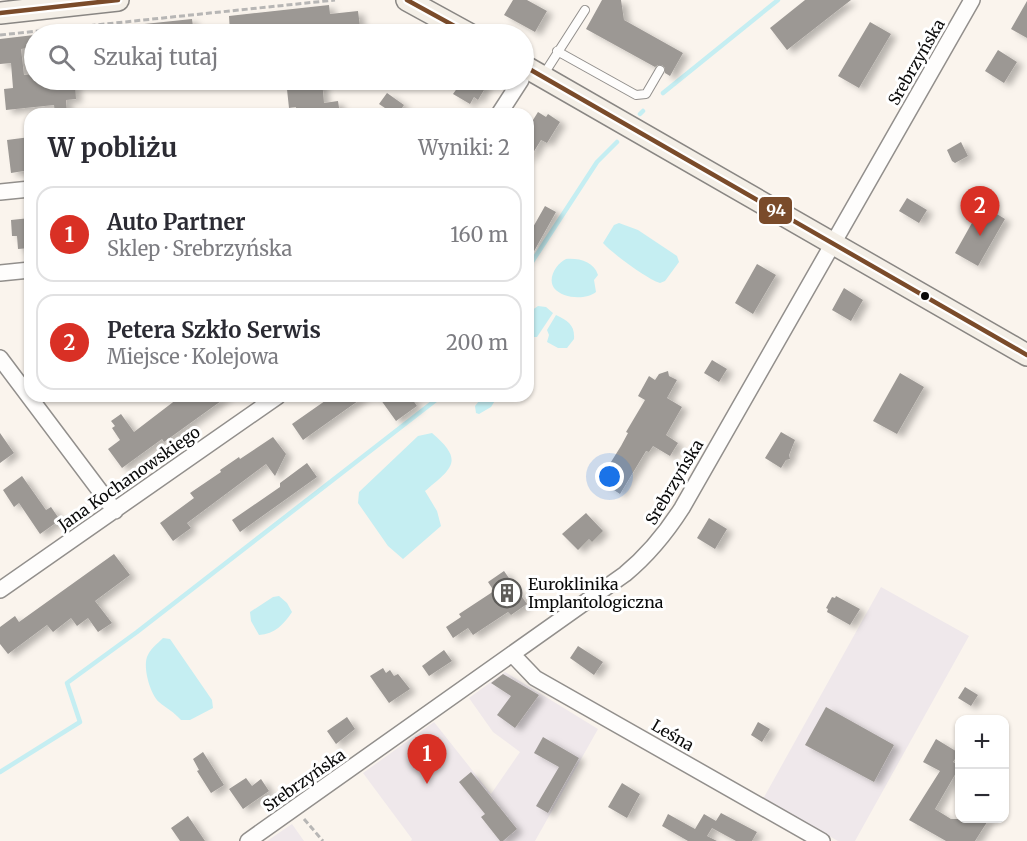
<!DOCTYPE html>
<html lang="pl">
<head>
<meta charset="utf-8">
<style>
  :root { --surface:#fff; --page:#f2f2f3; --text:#2b2b33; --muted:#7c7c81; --line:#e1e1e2; --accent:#d93025 }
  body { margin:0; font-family:Merriweather,serif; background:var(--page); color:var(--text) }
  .controls { position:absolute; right:18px; bottom:18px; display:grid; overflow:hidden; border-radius:12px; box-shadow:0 2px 4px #0004 }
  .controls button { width:54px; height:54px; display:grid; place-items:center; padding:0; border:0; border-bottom:2px solid var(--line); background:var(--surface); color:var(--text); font:30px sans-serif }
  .you { position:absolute; left:610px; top:477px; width:21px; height:21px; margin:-15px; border:4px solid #fff; border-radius:50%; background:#1a73e8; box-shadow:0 0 0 9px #1a73e833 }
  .badge { display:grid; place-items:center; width:39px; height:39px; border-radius:50%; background:var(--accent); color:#fff; font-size:20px; font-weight:700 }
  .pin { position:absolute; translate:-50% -50px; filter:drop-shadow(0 2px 3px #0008) }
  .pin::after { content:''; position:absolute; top:32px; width:21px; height:18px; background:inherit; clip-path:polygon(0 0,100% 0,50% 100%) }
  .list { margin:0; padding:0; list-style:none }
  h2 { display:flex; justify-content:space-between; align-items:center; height:78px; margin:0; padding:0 24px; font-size:26px }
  h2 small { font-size:20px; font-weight:400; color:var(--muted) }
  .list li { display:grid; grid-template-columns:39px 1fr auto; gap:18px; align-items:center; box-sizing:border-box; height:96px; margin:0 12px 12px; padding:0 12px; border:2px solid var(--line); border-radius:18px }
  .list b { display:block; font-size:22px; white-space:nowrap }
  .list p { margin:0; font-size:20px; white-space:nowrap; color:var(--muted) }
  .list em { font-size:20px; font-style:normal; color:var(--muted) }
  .icon { flex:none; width:33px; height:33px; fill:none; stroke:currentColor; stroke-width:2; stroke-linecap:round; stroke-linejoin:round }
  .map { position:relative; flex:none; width:1027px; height:841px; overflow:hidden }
  .search { position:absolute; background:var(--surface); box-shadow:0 2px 4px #0004; left:24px; top:24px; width:510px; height:66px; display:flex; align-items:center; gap:15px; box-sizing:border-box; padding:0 21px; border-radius:33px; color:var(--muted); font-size:22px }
  .panel { position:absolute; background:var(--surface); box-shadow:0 2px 4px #0004; left:24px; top:108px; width:510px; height:294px; border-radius:18px }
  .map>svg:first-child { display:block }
  .industrial { fill:#efe8eb }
  .water { fill:#c5eef2 }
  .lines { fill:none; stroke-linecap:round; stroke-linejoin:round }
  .stream { stroke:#c5eef2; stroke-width:4.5 }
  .building { fill:#9c9894; filter:url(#shadow) }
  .lane-casing { stroke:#928f8c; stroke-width:10 }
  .street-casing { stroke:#928f8c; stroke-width:18 }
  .secondary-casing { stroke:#898683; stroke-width:24 }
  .path { stroke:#b7b6b5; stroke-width:3; stroke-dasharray:6 3; stroke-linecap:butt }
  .lane { stroke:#fefdfc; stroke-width:8 }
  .street { stroke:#fefdfc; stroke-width:15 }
  .secondary { stroke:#f4efe7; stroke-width:21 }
  .bus-1-casing { stroke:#fff; stroke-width:9 }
  .bus-1 { stroke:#7a4b2a; stroke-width:4.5 }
  .bus-dot { fill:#0a0a0a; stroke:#fff; stroke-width:2 }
  .labels { text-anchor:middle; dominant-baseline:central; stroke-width:6; stroke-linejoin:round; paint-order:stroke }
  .street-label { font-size:16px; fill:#0a0a0a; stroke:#fff }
  .poi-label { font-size:16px; fill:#0a0a0a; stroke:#fff; text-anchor:start }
  .line-badge { stroke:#fff; stroke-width:2 }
  .badge-label { font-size:16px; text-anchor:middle; font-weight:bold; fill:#fff }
</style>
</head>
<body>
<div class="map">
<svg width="1027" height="841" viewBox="0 0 1027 841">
  <defs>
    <filter id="shadow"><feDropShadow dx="6" dy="3.5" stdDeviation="3" flood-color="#0004"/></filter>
  </defs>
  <rect width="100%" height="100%" fill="#faf4ed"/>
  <path class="industrial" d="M 881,587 L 969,636 L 855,841 L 838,841 L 763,799 Z
    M 505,672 L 598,729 L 535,841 L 411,841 L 412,839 L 363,773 L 434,722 L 491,794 L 520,752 L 493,732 L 469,698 Z
    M 292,824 L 304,841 L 267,841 Z"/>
  <path class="water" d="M 619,223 L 638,230 L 677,256 L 679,262 L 665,281 L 660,283 C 647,279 613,254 603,243 L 614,225 Z
    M 566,259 C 580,258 594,262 598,275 L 594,280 L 596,292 C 586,300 563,299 554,288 C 547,278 557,263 566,259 Z
    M 538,306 L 546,307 L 553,313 L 537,337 L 534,337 L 528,333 L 528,313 Z
    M 556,315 C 568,321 575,325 574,339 L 567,348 L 558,348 L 547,342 L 549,335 L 547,330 Z
    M 483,396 L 494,396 L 496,399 L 491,407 L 479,414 L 476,413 L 475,406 Z
    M 432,433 C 465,461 452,468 425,491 L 437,511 L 441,526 L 403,559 L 388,546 L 358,503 L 359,492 L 418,436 Z
    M 279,596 L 287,603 L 292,612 C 284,624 275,634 259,635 L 251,621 L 250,612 L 273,597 Z
    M 163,638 L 170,639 L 212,700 L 213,708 L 190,720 L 181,720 C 174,712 166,708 159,702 C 150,694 143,668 147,657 C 150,649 157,644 163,638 Z"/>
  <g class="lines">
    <path class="stream" d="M 663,93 L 778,0
      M 640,114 L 643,111
      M 528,268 L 597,162 L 617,142
      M 0,772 L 80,722 L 67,683 L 137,632 L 441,396"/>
  </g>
  <path class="building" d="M 513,0 L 527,0 L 547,11 L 535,32 L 504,15 Z
    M 602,0 L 621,0 L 624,20 L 683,53 L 670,76 L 665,73 L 665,68 L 662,65 L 658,65 L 655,67 L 586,29 Z
    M 805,0 L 851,0 L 787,50 L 770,28 Z
    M 1027,1 L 1027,38 L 1011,29 Z
    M 329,5 L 330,14 L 358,11 L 360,27 L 331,30 L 332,34 L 318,34 L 317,30 L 285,33 L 284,25 L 258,26 L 258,34 L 230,33 L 229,16 Z
    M 192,19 L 194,34 L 125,34 L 125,26 Z
    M 870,22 L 891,34 L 859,88 L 838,76 Z
    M 34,35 L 34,47 L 21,49 L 24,75 L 32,74 L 33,80 L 65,80 L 65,84 L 75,83 L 76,99 L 66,100 L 67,114 L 55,114 L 54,105 L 6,110 L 4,89 L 13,88 L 11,63 L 0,64 L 0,39 Z
    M 998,50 L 1017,62 L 1004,83 L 985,71 Z
    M 286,80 L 322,80 L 324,103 L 338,101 L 340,114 L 296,114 L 296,107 L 289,108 Z
    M 445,80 L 478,80 L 487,85 L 478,100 L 474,97 L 470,104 L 453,94 L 458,87 Z
    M 387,93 L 404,105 L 398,114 L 394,114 L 379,104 Z
    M 538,112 L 546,117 L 548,114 L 560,122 L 547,143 L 541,140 L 528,161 L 528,128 Z
    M 30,137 L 30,170 L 11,173 L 7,140 Z
    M 961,142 L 968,156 L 955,163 L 952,161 L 947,150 Z
    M 907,198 L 927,210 L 919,223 L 899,211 Z
    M 982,205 L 1005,219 L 978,266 L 955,253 Z
    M 545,206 L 556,212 L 528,262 L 528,236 Z
    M 30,218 L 30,248 L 18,249 L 17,236 L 12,236 L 11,220 Z
    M 757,264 L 776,275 L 753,314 L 735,303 Z
    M 844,288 L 863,300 L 851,321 L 832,310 Z
    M 712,360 L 727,369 L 719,382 L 704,373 Z
    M 668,371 L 669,376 L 677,380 L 667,398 L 682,407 L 666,435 L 678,443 L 670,456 L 653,446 L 649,452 L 646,451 L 620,494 L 602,482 L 608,472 L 606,470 L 621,446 L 628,433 L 626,432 L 645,400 L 638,396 L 649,376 L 655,380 L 659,374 Z
    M 900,373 L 924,387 L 897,434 L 873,421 Z
    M 181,396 L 228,396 L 164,442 L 162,439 L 122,468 L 108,449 L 120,440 L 112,428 L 115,426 L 111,421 L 121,414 L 134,432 Z
    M 332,396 L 365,396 L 303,440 L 292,424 Z
    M 378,396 L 410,396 L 417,406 L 396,421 Z
    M 781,432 L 795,440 L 789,455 L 790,459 L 786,460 L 781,468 L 765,458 Z
    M 0,433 L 14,453 L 0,463 Z
    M 273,437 L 286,454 L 275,476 L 266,464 L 187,523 L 191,528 L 173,541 L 160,523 L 194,498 L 190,493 L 221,472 L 220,470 L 239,457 L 240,459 Z
    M 307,463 L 317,477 L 240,532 L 232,520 L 280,487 L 280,483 Z
    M 22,476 L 46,510 L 51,507 L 60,520 L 40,534 L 19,503 L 14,507 L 3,490 Z
    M 586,513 L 603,531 L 592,542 L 589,539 L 578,550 L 562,534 Z
    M 709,518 L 727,529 L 715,549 L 697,538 Z
    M 114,554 L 130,575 L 95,601 L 112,623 L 98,632 L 88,618 L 77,626 L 71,618 L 53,632 L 47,625 L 8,654 L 0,644 L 0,627 L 15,616 L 19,622 Z
    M 504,571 L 527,604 L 511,615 L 508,612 L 473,635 L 468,628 L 453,638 L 446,627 L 461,617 L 459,614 L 494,591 L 488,582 Z
    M 836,596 L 860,609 L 850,625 L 827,612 L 828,609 L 826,608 L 832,597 L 835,598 Z
    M 578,646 L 603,662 L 594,675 L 570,658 Z
    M 444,650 L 452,661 L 429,676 L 422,666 Z
    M 383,668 L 386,673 L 390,670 L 394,676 L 398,674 L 410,689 L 389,703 L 370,676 Z
    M 503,674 L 539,695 L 515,728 L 497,715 L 511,696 L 491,683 Z
    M 965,687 L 978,695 L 971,706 L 958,698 Z
    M 826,707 L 894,745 L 874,782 L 805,745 Z
    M 347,717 L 355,729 L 336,744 L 327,731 Z
    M 758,722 L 770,729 L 762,742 L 751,735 Z
    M 543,737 L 579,758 L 548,813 L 536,806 L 559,767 L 534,753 Z
    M 936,739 L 959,753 L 953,762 L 960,766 L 935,809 L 951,819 L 989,819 L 975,841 L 946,841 L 909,820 L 940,771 L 923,762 Z
    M 203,752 L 224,785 L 211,793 L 197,771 L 199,770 L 193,759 Z
    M 471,772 L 517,829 L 503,841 L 500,841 L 481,817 L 485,814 L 459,782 Z
    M 246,778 L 252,786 L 261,779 L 269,791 L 243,809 L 229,789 Z
    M 622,783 L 640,794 L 627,818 L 608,807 Z
    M 721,813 L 757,832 L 752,841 L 736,841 L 712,828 L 707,836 L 717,841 L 688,841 L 662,826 L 668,814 L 695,829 L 704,814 L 716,821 L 712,827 Z
    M 188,816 L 205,841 L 180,841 L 171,828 Z"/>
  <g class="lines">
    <g class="lane-casing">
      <path id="lane" d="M 557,51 L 636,95 L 646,94 L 660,70
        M 544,74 L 585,10"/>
    </g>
    <g class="street-casing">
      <path id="street" d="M 499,114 L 521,80
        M 0,192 L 30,189
        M 0,273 L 30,270
        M 0,358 L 115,511
        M 0,590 L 278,396
        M 512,654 L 535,678 L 822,841
        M 248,841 L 625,574 C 648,555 666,533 682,508 L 972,0"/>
    </g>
    <g class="secondary-casing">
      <path id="secondary" d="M 407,0 L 469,34
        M 0,13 L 118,0
        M 524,66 L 1027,355"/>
    </g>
    <path class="path" d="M 0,35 L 335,0
      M 304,819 L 323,841"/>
    <use href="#lane" class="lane"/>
    <use href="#street" class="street"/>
    <use href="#secondary" class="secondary"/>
    <g class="bus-1-casing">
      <path id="bus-1" d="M 407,0 L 469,34
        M 0,13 L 118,0
        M 524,66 L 1027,355"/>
    </g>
    <use href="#bus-1" class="bus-1"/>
  </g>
  <defs>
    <g id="building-ring" transform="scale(1.5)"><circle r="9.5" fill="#fff" stroke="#5e5c59" stroke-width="1.5"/><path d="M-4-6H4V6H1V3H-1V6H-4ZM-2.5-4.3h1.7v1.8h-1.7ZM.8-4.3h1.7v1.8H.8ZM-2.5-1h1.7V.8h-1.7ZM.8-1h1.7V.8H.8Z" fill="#5e5c59"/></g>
  </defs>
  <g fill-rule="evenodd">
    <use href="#building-ring" x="507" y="593"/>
  </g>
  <circle class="bus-dot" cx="925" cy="296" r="5"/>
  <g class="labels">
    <g class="street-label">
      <text transform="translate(916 62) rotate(-60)">Srebrzyńska</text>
      <text transform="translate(129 478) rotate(-35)">Jana Kochanowskiego</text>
      <text transform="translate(674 482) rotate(-59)">Srebrzyńska</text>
      <text transform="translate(673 735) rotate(30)">Leśna</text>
      <text transform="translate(304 780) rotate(-35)">Srebrzyńska</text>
    </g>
    <g class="poi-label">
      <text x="528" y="584">Euroklinika<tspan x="528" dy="18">Implantologiczna</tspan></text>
    </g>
  </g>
  <rect class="line-badge" x="758" y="196" width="35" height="29" rx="6" fill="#7a4b2a"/>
  <g class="badge-label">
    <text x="776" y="216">94</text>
  </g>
</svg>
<div class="controls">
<button>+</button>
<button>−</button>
</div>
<div class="you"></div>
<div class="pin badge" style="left:427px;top:784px">1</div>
<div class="pin badge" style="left:980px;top:236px">2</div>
<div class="search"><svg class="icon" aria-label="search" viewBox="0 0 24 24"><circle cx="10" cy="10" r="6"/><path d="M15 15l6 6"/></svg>Szukaj tutaj</div>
<section class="panel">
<h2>W pobliżu<small>Wyniki: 2</small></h2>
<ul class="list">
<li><span class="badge">1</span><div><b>Auto Partner</b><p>Sklep · Srebrzyńska</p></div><em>160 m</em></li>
<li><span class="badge">2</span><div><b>Petera Szkło Serwis</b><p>Miejsce · Kolejowa</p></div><em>200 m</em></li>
</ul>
</section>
</div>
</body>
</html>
